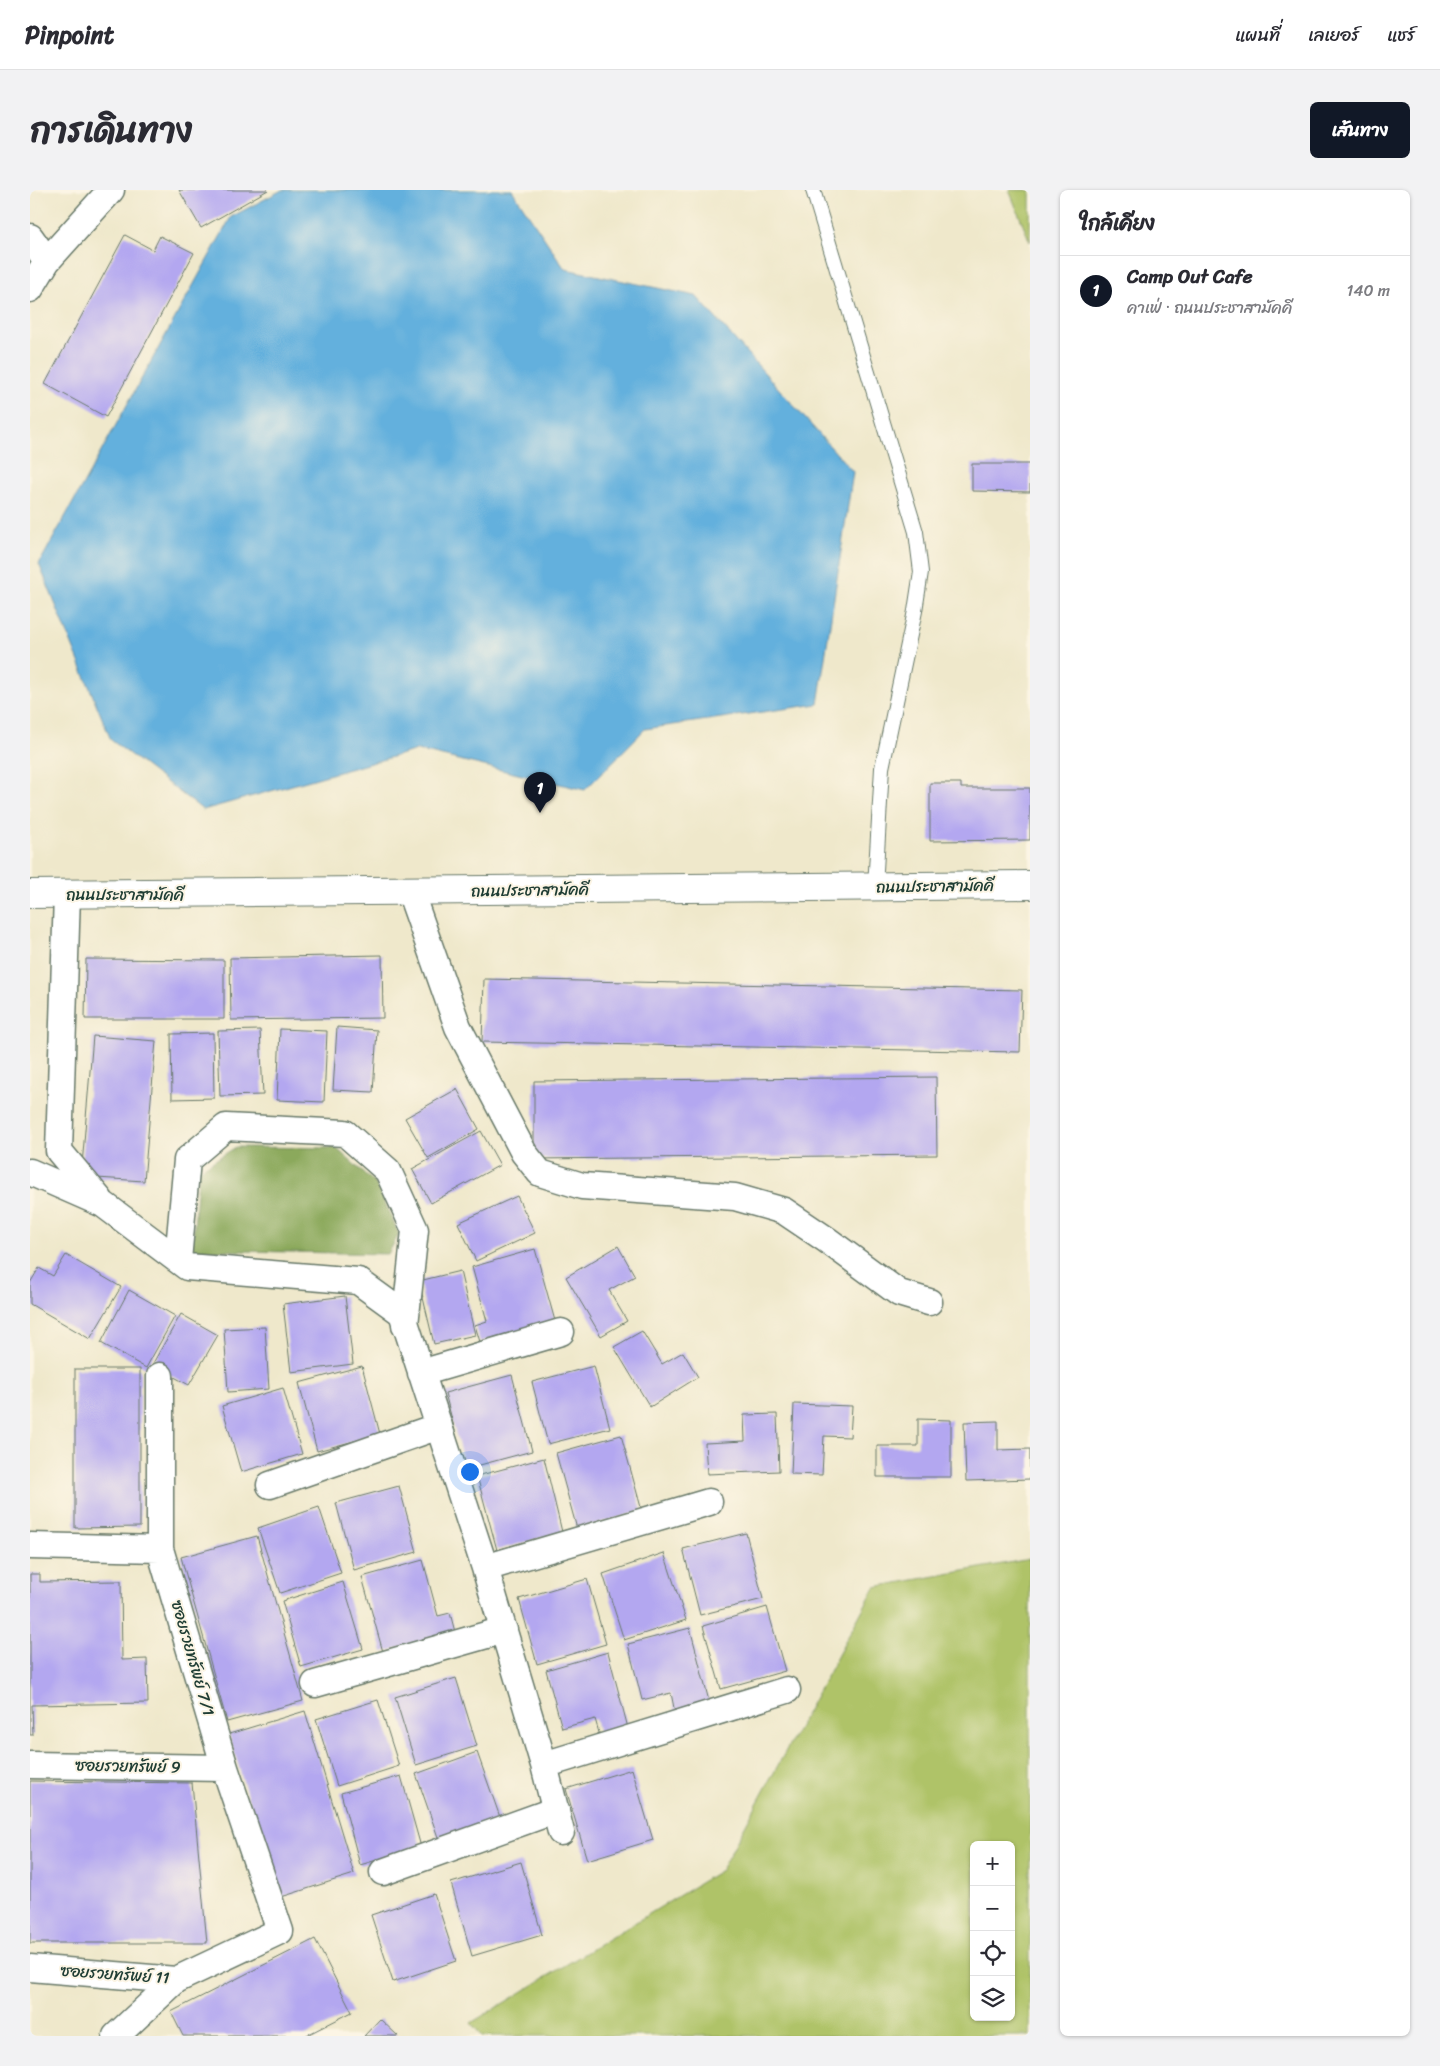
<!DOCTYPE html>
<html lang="th">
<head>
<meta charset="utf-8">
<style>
  :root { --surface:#fff; --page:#f2f2f3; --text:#2b2b33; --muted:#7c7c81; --line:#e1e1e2; --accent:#111827 }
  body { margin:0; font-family:Sriracha,"Playpen Sans Thai",sans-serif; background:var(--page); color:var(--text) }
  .controls { position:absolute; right:15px; bottom:15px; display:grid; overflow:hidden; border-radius:8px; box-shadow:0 1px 4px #0004 }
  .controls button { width:45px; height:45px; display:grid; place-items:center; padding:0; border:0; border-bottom:1px solid var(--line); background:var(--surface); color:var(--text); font:25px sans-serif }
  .you { position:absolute; left:439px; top:1281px; width:18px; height:18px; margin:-12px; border:4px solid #fff; border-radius:50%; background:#1a73e8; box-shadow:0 0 0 8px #1a73e833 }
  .badge { display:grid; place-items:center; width:32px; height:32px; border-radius:50%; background:var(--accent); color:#fff; font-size:16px; font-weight:700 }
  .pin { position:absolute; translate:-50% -41px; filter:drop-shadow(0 1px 2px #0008) }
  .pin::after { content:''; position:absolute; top:26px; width:18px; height:15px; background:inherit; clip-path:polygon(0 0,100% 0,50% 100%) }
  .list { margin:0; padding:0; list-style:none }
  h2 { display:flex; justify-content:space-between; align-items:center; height:65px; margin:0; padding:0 20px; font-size:21px }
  h2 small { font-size:16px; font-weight:400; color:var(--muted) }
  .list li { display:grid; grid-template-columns:32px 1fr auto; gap:15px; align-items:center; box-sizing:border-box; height:70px; padding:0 20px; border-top:1px solid var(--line) }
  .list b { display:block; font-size:19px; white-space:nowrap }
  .list p { margin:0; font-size:16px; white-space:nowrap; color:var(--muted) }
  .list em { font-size:16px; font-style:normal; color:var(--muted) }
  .icon { flex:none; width:28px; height:28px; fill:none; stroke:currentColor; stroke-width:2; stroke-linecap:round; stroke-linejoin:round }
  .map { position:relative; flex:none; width:1000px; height:1846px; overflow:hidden; border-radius:8px }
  header { display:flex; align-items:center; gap:30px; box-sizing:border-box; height:70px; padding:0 25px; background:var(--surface); border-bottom:1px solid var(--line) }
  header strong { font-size:24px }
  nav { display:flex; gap:28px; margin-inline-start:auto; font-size:18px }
  .intro { display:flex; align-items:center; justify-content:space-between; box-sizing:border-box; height:120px; padding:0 30px }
  h1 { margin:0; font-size:35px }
  .button { padding:12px 22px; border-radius:8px; background:var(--accent); color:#fff; font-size:18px; font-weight:700 }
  main { display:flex; gap:30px; padding:0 30px }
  aside { flex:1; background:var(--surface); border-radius:8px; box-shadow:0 1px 4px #0004 }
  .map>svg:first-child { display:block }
  .green { fill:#afc367; stroke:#67804e; fill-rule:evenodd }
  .forest { fill:#8ba95c; stroke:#557348 }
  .water { fill:#64b0dd; stroke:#427688 }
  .building { fill:#b3a7f0 }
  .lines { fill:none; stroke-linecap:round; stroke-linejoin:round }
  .lane-casing { stroke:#687969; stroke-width:16 }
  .street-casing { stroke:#687969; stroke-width:29 }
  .secondary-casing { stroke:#687969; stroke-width:30 }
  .lane { stroke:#fff; stroke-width:14 }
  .street { stroke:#fff; stroke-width:26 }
  .secondary { stroke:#fff; stroke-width:28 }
  .labels { text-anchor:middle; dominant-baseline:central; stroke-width:4; stroke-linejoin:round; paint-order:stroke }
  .street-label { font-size:16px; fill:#1f3d34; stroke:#fcf5e5 }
</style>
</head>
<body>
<header>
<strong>Pinpoint</strong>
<nav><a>แผนที่</a><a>เลเยอร์</a><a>แชร์</a></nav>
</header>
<div class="intro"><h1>การเดินทาง</h1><a class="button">เส้นทาง</a></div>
<main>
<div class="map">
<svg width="1000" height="1846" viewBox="0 0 1000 1846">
  <rect width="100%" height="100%" fill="#fcf5e5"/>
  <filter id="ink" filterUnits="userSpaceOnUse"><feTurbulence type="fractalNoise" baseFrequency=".02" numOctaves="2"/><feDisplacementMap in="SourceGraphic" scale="10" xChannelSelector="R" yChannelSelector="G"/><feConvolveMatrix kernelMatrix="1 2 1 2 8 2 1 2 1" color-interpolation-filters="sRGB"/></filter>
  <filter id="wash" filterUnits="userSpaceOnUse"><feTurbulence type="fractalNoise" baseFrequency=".0096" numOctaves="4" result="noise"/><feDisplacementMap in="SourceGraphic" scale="20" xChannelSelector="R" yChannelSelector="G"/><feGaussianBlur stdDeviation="1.12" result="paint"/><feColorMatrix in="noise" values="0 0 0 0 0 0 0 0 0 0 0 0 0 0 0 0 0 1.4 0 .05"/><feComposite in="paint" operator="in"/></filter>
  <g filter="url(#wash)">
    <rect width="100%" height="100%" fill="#efe8cb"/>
    <path class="green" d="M 979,0 L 1000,0 L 1000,52 Z
      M 1000,1369 L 1000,1846 L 452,1846 L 441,1833 L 691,1680 L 845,1397 ZM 944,1655 L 981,1655 L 981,1827 L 944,1827 Z"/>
    <path class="forest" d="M 206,957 L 306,958 L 346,994 L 369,1044 L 358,1064 L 162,1060 L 169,980 Z"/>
    <path class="water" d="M 252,0 L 482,0 L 535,79 L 666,106 L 823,282 L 788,514 L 615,539 L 555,600 L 387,560 L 173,620 L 81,550 L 9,374 L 201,27 Z"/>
    <g id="blocks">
      <path class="building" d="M 149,0 L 238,0 L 171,38 Z
        M 95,45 L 123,60 L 130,46 L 164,63 L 76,227 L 15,194 Z
        M 942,274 L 1000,274 L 1000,302 L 942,301 Z
        M 900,593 L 931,593 L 931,598 L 1000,598 L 1000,650 L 900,651 Z
        M 352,765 L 353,828 L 201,830 L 200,768 Z
        M 56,769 L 194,770 L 194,829 L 55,829 Z
        M 454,789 L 992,800 L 990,862 L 452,852 Z
        M 307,837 L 347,840 L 343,902 L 303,900 Z
        M 250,839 L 297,841 L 294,912 L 247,910 Z
        M 230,840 L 233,905 L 190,906 L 188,841 Z
        M 183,843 L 184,908 L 142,909 L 141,844 Z
        M 63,846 L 126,851 L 114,991 L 51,987 Z
        M 906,887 L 907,965 L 504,969 L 504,891 Z
        M 427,899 L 449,939 L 398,968 L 375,928 Z
        M 451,941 L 470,975 L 401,1013 L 382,979 Z
        M 487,1006 L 505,1043 L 446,1071 L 428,1033 Z
        M 588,1056 L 605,1086 L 579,1100 L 597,1131 L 571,1146 L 536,1087 Z
        M 505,1059 L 525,1131 L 450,1152 L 445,1135 L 457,1131 L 442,1077 Z
        M 36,1065 L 91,1097 L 60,1149 L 0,1114 L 0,1093 L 9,1078 L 23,1086 Z
        M 430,1081 L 445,1145 L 404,1154 L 389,1091 Z
        M 99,1100 L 145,1126 L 116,1178 L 71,1153 Z
        M 315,1106 L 323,1174 L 261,1182 L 253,1114 Z
        M 151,1124 L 188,1145 L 159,1195 L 122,1175 Z
        M 235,1137 L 239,1199 L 198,1202 L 194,1139 Z
        M 612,1141 L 632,1174 L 653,1162 L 668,1187 L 620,1217 L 584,1157 Z
        M 332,1176 L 350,1244 L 287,1261 L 269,1193 Z
        M 564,1176 L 580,1238 L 518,1254 L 502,1192 Z
        M 45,1179 L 110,1179 L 110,1337 L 45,1338 Z
        M 482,1185 L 502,1261 L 435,1279 L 415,1203 Z
        M 253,1198 L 272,1264 L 211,1282 L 192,1216 Z
        M 764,1214 L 822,1216 L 820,1247 L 794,1246 L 792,1285 L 761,1284 Z
        M 747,1224 L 749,1281 L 677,1284 L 675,1253 L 715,1251 L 714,1225 Z
        M 888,1229 L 921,1230 L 921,1287 L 847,1287 L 847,1256 L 888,1256 Z
        M 968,1231 L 968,1260 L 1000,1259 L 1000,1289 L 936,1291 L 934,1232 Z
        M 591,1245 L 612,1321 L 547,1339 L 526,1263 Z
        M 514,1268 L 532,1342 L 467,1360 L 447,1286 Z
        M 369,1296 L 387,1362 L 324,1380 L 306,1313 Z
        M 289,1317 L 311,1383 L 250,1403 L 228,1338 Z
        M 716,1343 L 733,1409 L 670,1425 L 653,1359 Z
        M 227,1346 L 273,1511 L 197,1532 L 151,1367 Z
        M 634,1363 L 656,1430 L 594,1450 L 573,1384 Z
        M 393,1370 L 408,1426 L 420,1423 L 425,1442 L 353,1462 L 332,1387 Z
        M 0,1384 L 10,1384 L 10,1392 L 91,1391 L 92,1470 L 117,1469 L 118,1513 L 2,1515 L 3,1545 L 0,1545 Z
        M 557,1389 L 576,1454 L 507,1474 L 489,1409 Z
        M 313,1392 L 333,1459 L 271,1477 L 252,1411 Z
        M 737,1417 L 755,1481 L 691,1499 L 673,1436 Z
        M 660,1438 L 680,1515 L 645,1523 L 641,1503 L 612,1510 L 598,1454 Z
        M 578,1462 L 598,1538 L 570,1546 L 565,1529 L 532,1538 L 516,1480 Z
        M 426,1488 L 447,1556 L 386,1575 L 365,1507 Z
        M 348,1510 L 369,1576 L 307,1596 L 286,1529 Z
        M 275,1521 L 324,1684 L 248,1708 L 199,1544 Z
        M 447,1562 L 471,1630 L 410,1653 L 386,1584 Z
        M 602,1579 L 623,1650 L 557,1670 L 536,1599 Z
        M 371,1586 L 391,1657 L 330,1675 L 311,1603 Z
        M 0,1591 L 162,1593 L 177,1753 L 0,1753 Z
        M 491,1672 L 512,1745 L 442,1766 L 421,1693 Z
        M 404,1704 L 426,1771 L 363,1792 L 341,1725 Z
        M 285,1749 L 322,1822 L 275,1846 L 153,1846 L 141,1822 Z
        M 350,1829 L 368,1846 L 334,1846 Z"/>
    </g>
  </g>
  <g filter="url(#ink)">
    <use href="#blocks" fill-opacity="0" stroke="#687969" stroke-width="1"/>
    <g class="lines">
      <g class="lane-casing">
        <path id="lane" d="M 783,0 L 886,342 L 891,382 L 885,421 L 852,578 L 845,697"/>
      </g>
      <g class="street-casing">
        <path id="street" d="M 0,47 L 17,71
          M 0,99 L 17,71 L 81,0
          M 380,701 L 428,837 L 494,963 L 510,983 L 552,996 L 705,1007 L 754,1021 L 797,1050 L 869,1103 L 899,1112
          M 37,704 L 29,961 L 70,1010
          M 0,982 L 73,1014 L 157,1077 L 328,1091 L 372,1123 L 455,1378 L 514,1575 L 531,1642
          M 148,1070 L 157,970 L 196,937 L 315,943 L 358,981 L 385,1040 L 375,1135
          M 391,1183 L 531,1142
          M 240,1295 L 409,1236
          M 0,1356 L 130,1359
          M 455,1378 L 679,1312
          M 285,1494 L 474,1440
          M 0,1575 L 195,1578
          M 514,1575 L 757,1500
          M 353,1682 L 526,1620
          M 0,1778 L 146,1790 L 250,1741 L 195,1578 L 130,1359 L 130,1186
          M 86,1846 L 146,1790"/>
      </g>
      <g class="secondary-casing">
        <path id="secondary" d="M 0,704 L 1000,695"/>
      </g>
      <use href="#lane" class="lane"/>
      <use href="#street" class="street"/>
      <use href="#secondary" class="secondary"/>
    </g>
  </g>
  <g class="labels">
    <g class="street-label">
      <text transform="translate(905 696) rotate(-1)">ถนนประชาสามัคคี</text>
      <text transform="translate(500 700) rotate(-1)">ถนนประชาสามัคคี</text>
      <text x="95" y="704">ถนนประชาสามัคคี</text>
      <text transform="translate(163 1468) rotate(74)">ซอยรวยทรัพย์ 7/1</text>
      <text transform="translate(98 1576) rotate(1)">ซอยรวยทรัพย์ 9</text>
      <text transform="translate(85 1784) rotate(4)">ซอยรวยทรัพย์ 11</text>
    </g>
  </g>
</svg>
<div class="controls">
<button>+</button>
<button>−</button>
<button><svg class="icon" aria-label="locate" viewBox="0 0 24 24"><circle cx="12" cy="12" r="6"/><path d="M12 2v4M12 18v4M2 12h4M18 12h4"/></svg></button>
<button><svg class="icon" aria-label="layers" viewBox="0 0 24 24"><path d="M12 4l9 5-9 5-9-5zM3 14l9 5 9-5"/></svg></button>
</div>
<div class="you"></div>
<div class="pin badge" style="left:510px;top:623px">1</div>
</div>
<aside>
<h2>ใกล้เคียง<small></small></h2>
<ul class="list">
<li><span class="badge">1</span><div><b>Camp Out Cafe</b><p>คาเฟ่ · ถนนประชาสามัคคี</p></div><em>140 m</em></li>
</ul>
</aside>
</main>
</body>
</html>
